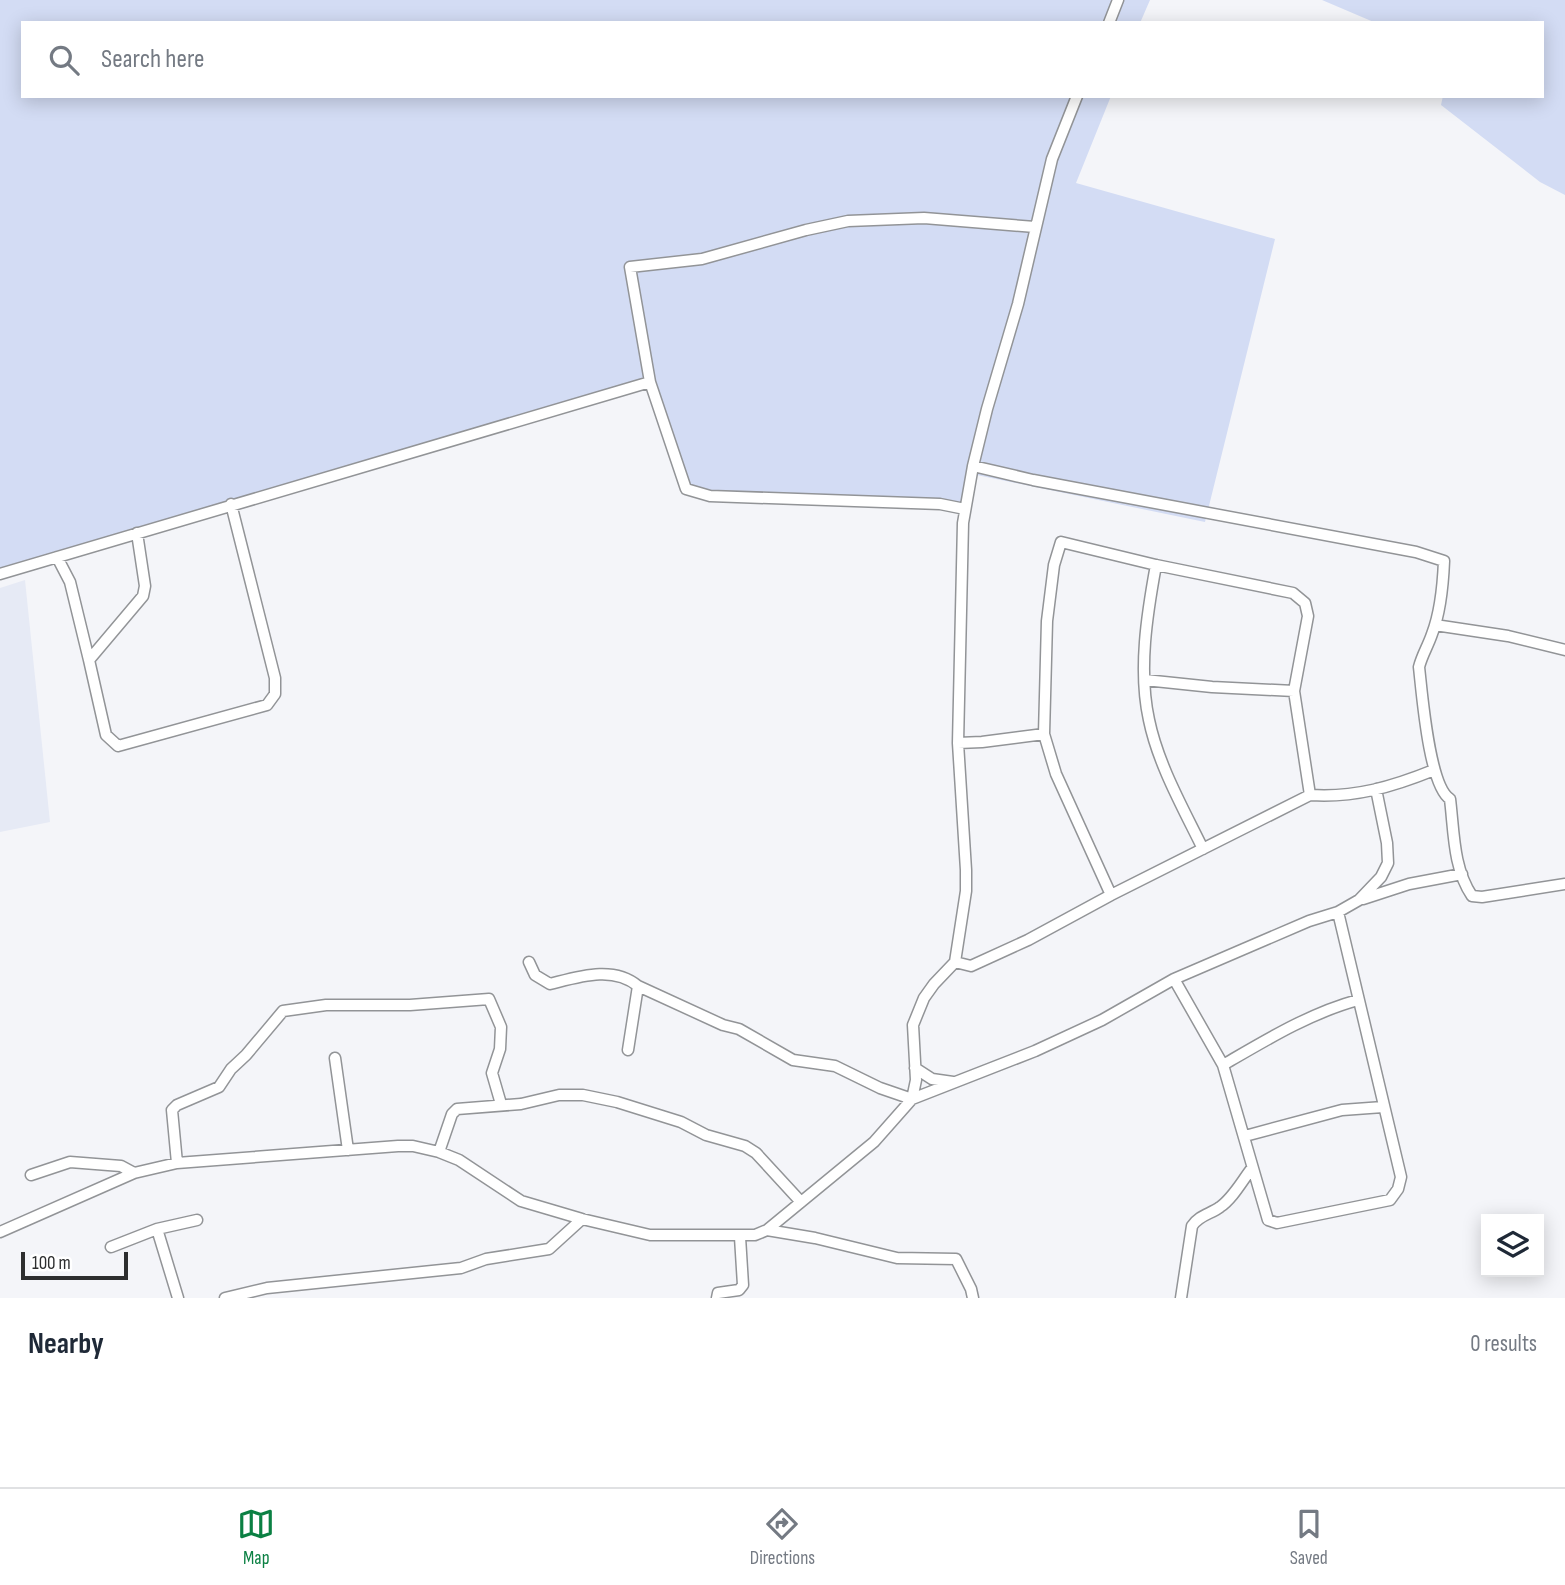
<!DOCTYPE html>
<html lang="en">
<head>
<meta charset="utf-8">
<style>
  :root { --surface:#fff; --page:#f6f6f7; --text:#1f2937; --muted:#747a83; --line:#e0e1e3; --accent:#0b8043 }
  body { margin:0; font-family:"Sofia Sans Condensed",sans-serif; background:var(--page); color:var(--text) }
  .controls { position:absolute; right:21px; bottom:21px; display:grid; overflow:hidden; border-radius:0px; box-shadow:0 4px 18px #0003 }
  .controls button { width:63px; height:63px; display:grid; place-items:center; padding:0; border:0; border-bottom:2px solid var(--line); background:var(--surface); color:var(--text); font:35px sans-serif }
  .scale { position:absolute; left:21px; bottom:18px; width:107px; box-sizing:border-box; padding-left:7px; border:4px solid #2d2e2f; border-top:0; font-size:19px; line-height:24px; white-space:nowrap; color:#2d2e2f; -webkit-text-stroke:5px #fff; paint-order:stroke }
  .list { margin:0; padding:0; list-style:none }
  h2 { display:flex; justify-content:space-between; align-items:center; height:91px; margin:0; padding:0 28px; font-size:30px }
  h2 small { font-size:23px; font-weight:400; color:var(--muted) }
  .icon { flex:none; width:38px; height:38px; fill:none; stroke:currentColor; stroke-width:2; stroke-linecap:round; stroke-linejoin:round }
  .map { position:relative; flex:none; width:1565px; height:1298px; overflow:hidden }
  .search { position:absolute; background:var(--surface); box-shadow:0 4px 18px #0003; left:21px; right:21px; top:21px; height:77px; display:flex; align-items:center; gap:18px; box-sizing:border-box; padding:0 24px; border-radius:0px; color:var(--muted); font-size:26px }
  .sheet { height:189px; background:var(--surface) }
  nav { display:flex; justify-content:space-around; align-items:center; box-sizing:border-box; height:98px; border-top:2px solid var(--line); background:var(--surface); font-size:19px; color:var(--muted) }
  nav a { display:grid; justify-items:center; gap:4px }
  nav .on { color:var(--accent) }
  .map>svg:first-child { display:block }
  .built { fill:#e6eaf5 }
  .green { fill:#d3dcf4 }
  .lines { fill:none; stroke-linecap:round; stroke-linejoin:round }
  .minor-casing { stroke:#929497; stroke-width:13 }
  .minor { stroke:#fff; stroke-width:10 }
</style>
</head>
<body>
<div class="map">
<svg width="1565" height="1298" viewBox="0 0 1565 1298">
  <rect width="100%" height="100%" fill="#f4f5f9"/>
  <path class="built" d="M 25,580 L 50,822 L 0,832 L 0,588 Z"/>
  <path class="green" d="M 0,0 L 1150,0 L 1140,23 L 23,23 L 23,96 L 1111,96 L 1076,183 L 1275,239 L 1205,522 L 972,474 L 965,509 L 692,493 L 650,382 L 0,574 Z
    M 1322,0 L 1565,0 L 1565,195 L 1540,182 L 1441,105 L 1443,96 L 1542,96 L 1542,23 L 1376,23 Z"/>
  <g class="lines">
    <g class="minor-casing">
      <path id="minor" d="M 1109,23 L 1118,0
        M 973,466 L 1033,480 L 1416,552 L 1444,561 C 1443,585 1441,611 1432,634 C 1428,646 1422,655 1419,667 C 1422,693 1429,786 1450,799 C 1454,831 1453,868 1472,896 L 1482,897 L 1565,884
        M 965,509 L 940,504 L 710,496 L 686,489 L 650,382 L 630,267 L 702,259 L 806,230 L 848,221 L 924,218 L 1035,227
        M 137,533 L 145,586 L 143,596 L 89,660 L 106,735 L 118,746 L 267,705 L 275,694 L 275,678 L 231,504
        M 57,557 L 70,582 L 89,660
        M 1156,565 C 1147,614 1138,670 1149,720 C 1158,764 1183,808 1203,849
        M 0,574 L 650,382
        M 1435,625 L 1508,636 L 1565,650
        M 1145,680 L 1212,687 L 1294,691
        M 958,743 L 982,742 L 1044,734
        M 1310,795 C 1354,798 1392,787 1434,770
        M 1363,899 L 1409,884 L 1462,874
        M 529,962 L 535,975 L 550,984 C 578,977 613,965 638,986 L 723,1025 L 739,1029 L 793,1060 L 835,1066 L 880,1088 L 912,1099 L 1035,1051 L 1102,1020 L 1174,979 L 1309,921 L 1338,912 L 1359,900 L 1381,877 L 1388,863 L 1387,843 L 1376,789
        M 955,962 L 971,966 L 1028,940 L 1111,895 L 1310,795 L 1294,691 L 1308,616 L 1305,603 L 1293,593 L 1156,565 L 1061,542 L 1054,565 L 1047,621 L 1044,734 L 1056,774 L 1111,895
        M 1174,979 L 1223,1065 L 1268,1220 L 1277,1223 L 1390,1200 L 1398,1189 L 1401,1177 L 1338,912
        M 628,1050 L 638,986
        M 335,1058 L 348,1150
        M 1223,1065 C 1266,1040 1310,1013 1358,1000
        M 915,1068 L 932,1079 L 953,1082
        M 1245,1136 L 1342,1110 L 1383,1107
        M 439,1152 L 452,1114 L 457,1109 L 521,1104 L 559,1095 L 583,1095 L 617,1102 L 681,1122 L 706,1135 L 745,1146 L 756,1153 L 801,1202
        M 177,1163 L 172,1110 L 177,1105 L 219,1087 L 231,1069 L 246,1055 L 283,1011 L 326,1005 L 410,1005 L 489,999 L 501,1027 L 500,1049 L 492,1073 L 501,1104
        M 31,1175 L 70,1162 L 121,1166 L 134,1173
        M 157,1229 L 178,1298
        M 767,1230 L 815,1238 L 897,1258 L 956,1259 L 971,1289 L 973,1298
        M 0,1232 L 134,1173 L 177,1163 L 398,1146 L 413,1146 L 439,1152 L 459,1160 L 521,1201 L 582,1219 L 650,1235 L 755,1235 L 767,1230 L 874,1142 L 912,1099 L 916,1080 L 913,1025 L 924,998 L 934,984 L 955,962 L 966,891 L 966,870 L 958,743 L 963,523 L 973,466 L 987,409 L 1018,304 L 1052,159 L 1077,96
        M 111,1247 L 157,1229 L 197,1220
        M 225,1298 L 267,1288 L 461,1268 L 486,1259 L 549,1249 L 582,1219
        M 717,1298 L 718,1293 L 739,1290 L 743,1285 L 740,1237
        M 1181,1298 L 1192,1226 C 1199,1215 1211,1214 1220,1207 C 1233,1198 1242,1181 1252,1168"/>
    </g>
    <use href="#minor" class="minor"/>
  </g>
</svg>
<div class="controls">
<button><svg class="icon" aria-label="layers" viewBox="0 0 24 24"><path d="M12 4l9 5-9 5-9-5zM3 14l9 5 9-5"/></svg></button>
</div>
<div class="scale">100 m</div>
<div class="search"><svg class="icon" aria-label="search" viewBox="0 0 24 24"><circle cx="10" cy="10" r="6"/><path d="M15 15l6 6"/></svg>Search here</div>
</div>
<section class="sheet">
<h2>Nearby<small>0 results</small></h2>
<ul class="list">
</ul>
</section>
<nav>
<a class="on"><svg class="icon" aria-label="map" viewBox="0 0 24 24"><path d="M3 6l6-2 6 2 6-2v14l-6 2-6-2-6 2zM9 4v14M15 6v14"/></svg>Map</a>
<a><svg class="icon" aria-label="directions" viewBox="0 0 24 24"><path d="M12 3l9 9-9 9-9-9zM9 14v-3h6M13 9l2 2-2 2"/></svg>Directions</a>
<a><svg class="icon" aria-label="saved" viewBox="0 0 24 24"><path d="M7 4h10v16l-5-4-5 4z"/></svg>Saved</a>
</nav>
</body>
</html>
